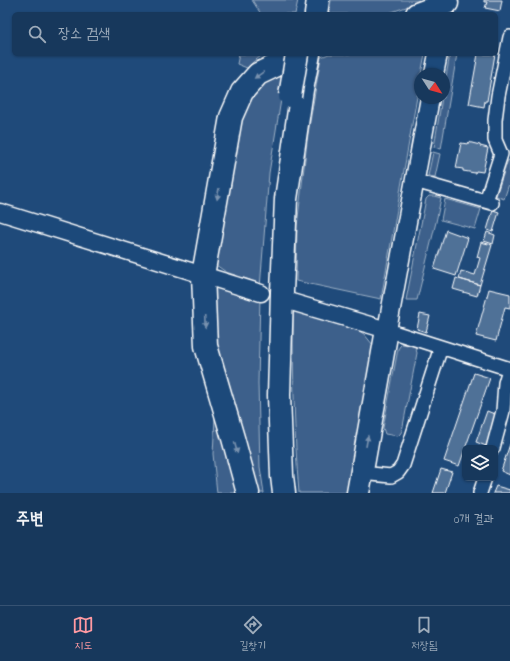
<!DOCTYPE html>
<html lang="ko">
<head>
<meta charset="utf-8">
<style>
  :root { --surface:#17385c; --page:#203f62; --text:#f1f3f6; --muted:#9eacbb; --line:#365272; --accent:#ff9aa2 }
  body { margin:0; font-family:"Indie Flower","Poor Story",sans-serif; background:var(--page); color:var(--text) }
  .controls { position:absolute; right:12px; bottom:12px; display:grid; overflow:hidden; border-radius:6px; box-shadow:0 1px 3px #0004 }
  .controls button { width:36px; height:36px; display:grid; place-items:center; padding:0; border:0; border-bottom:1px solid var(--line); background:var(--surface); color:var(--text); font:20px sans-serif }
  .compass { position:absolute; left:414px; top:68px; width:36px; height:36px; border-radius:50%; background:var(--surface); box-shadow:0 1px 3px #0004; rotate:126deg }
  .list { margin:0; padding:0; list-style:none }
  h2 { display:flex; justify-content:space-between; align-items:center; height:52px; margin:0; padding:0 16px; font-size:17px }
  h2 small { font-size:13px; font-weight:400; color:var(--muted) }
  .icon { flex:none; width:22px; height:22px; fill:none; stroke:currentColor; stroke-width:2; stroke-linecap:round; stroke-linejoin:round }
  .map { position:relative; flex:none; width:510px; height:493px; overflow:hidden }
  .search { position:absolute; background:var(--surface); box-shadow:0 1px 3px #0004; left:12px; right:12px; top:12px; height:44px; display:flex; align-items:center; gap:10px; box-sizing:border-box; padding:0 14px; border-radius:6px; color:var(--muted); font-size:15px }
  .sheet { height:112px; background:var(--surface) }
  nav { display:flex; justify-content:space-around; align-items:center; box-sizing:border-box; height:56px; border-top:1px solid var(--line); background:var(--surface); font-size:11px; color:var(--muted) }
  nav a { display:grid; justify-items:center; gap:2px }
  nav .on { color:var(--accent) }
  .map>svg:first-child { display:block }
  .green { fill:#3c618b; stroke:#9eb0c5 }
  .building { fill:#507197; stroke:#fff }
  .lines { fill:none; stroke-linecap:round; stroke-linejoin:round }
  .minor-casing { stroke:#fff; stroke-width:16 }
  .tertiary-casing { stroke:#fff; stroke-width:19 }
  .secondary-casing { stroke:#fff; stroke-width:21 }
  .motorway-casing { stroke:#fff; stroke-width:25 }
  .minor { stroke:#1f4a7a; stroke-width:13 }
  .tertiary { stroke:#1f4a7a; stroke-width:16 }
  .secondary { stroke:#1f4a7a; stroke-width:18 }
  .motorway { stroke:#1f4a7a; stroke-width:22 }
  .motorway-bridge-casing { stroke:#fff; stroke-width:25; stroke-linecap:butt }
  .motorway-bridge { stroke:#1f4a7a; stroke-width:22 }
  .oneway { fill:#7992af }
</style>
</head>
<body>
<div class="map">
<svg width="510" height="493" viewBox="0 0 510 493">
  <rect width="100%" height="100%" fill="#1f4a7a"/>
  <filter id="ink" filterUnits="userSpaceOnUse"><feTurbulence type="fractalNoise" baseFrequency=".025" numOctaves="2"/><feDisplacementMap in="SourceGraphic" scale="8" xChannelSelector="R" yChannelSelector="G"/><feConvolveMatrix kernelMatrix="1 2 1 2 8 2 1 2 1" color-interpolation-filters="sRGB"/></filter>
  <g filter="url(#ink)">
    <path class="green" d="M 252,0 L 298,0 L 295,14 L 261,14 Z
      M 331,0 L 419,0 L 406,7 L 386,14 L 329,14 Z
      M 239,54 L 264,54 L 253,62 L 247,68 L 237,64 Z
      M 329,54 L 425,54 L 421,74 L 420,74 L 420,80 L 381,299 L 296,281 L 297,226 L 308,134 L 321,57 Z
      M 450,54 L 457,54 L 441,149 L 434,147 L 442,98 L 444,98 L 444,88 Z
      M 275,73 L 285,75 L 269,173 L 260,288 L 250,280 L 226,272 L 216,265 L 215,260 L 241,109 L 250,93 Z
      M 433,152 L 440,154 L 435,177 L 428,176 Z
      M 508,160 L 510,161 L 510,181 L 504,199 L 496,196 Z
      M 429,196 L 434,196 L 441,198 L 436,222 L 417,300 L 406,300 L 426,199 Z
      M 445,199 L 481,209 L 475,229 L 441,220 Z
      M 212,285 L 260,296 L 258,383 L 260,467 L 264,493 L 254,493 L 218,364 Z
      M 293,311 L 354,328 L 364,334 L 373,345 L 348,493 L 299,493 C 294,433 293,372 293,311 Z
      M 402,344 L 415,346 L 417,353 L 402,431 L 400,434 L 398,436 L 385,434 L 383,428 L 398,349 L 400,346 Z
      M 218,402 L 244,493 L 217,493 L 213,454 L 215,417 Z"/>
    <path class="building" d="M 484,0 L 502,0 L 500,11 L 485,8 L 487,2 L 484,2 Z
      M 478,54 L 495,54 L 487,101 L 485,101 L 484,107 L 469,104 Z
      M 468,142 L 480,145 L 480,146 L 488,148 L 483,172 L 476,171 L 475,173 L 463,171 L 463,169 L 456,168 L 461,143 L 468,144 Z
      M 493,210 L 499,212 L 493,232 L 487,230 Z
      M 446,230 L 468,238 L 456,276 L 434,269 Z
      M 487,232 L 495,235 L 493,244 L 484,241 Z
      M 481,242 L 492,245 L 480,285 L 459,279 L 461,271 L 475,275 L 480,258 L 477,257 Z
      M 456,278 L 480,285 L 477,296 L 453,289 Z
      M 489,289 L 510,294 L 510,308 L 505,307 L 496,341 L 476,336 Z
      M 420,314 L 430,316 L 426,332 L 417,329 Z
      M 474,373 L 490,378 L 459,466 L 444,461 Z
      M 487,411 L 497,415 L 486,446 L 476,442 Z
      M 510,444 L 510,475 L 501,471 Z
      M 441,469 L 452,472 L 445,493 L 433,493 Z
      M 496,486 L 510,490 L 510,493 L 493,493 Z"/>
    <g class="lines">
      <g class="minor-casing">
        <path id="minor" d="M 415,181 L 492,203
          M 486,201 L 501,154 L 495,140 L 495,120 L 498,96 L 510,37
          M 387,330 L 510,369
          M 493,448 L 503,411 L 505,383 L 509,369
          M 361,473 L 391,476 L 398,472 L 403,465 L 441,347
          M 480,493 L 485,478"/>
      </g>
      <g class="tertiary-casing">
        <path id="tertiary" d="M 0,212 L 261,293
          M 288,301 L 387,330"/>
      </g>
      <g class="secondary-casing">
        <path id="secondary" d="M 434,74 L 438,54
          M 387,330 L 430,98"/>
      </g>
      <g class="motorway-casing">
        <path id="motorway" d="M 316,14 L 318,0
          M 417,14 L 447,3
          M 248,493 L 233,438 L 206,346 L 203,275 L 231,117 L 242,92 L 258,74 L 277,65 L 308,54
          M 284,493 L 282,476 L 279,395 L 282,292 L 286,199 L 302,90 L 309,54
          M 358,493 L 387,330"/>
      </g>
      <use href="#minor" class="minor"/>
      <use href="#tertiary" class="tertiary"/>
      <use href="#secondary" class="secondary"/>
      <use href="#motorway" class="motorway"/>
      <g class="motorway-bridge-casing">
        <path id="motorway-bridge" d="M 290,96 L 297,54"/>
      </g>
      <use href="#motorway-bridge" class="motorway-bridge"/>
    </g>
    <defs><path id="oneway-solid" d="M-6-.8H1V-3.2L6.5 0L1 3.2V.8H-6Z"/></defs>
    <g class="oneway">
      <use href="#oneway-solid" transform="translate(259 75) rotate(145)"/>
      <use href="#oneway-solid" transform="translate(218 194) rotate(100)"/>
      <use href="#oneway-solid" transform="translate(205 322) rotate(87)"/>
      <use href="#oneway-solid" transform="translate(367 441) rotate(-80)"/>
      <use href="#oneway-solid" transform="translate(236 448) rotate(75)"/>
    </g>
  </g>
</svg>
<div class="controls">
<button><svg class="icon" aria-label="layers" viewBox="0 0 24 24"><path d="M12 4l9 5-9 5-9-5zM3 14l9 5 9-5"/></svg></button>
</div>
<svg class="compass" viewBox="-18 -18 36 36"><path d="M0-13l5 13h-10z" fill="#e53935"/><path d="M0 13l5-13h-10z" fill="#9eacbb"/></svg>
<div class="search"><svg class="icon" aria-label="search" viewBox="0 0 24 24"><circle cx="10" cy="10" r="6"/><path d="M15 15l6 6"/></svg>장소 검색</div>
</div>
<section class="sheet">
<h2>주변<small>0개 결과</small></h2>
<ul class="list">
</ul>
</section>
<nav>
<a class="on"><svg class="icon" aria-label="map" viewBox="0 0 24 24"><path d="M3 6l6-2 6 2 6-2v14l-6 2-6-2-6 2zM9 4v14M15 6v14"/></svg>지도</a>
<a><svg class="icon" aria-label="directions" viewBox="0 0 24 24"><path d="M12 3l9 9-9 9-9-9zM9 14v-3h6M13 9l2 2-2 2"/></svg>길찾기</a>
<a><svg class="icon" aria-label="saved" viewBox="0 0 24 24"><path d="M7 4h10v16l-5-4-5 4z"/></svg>저장됨</a>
</nav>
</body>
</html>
